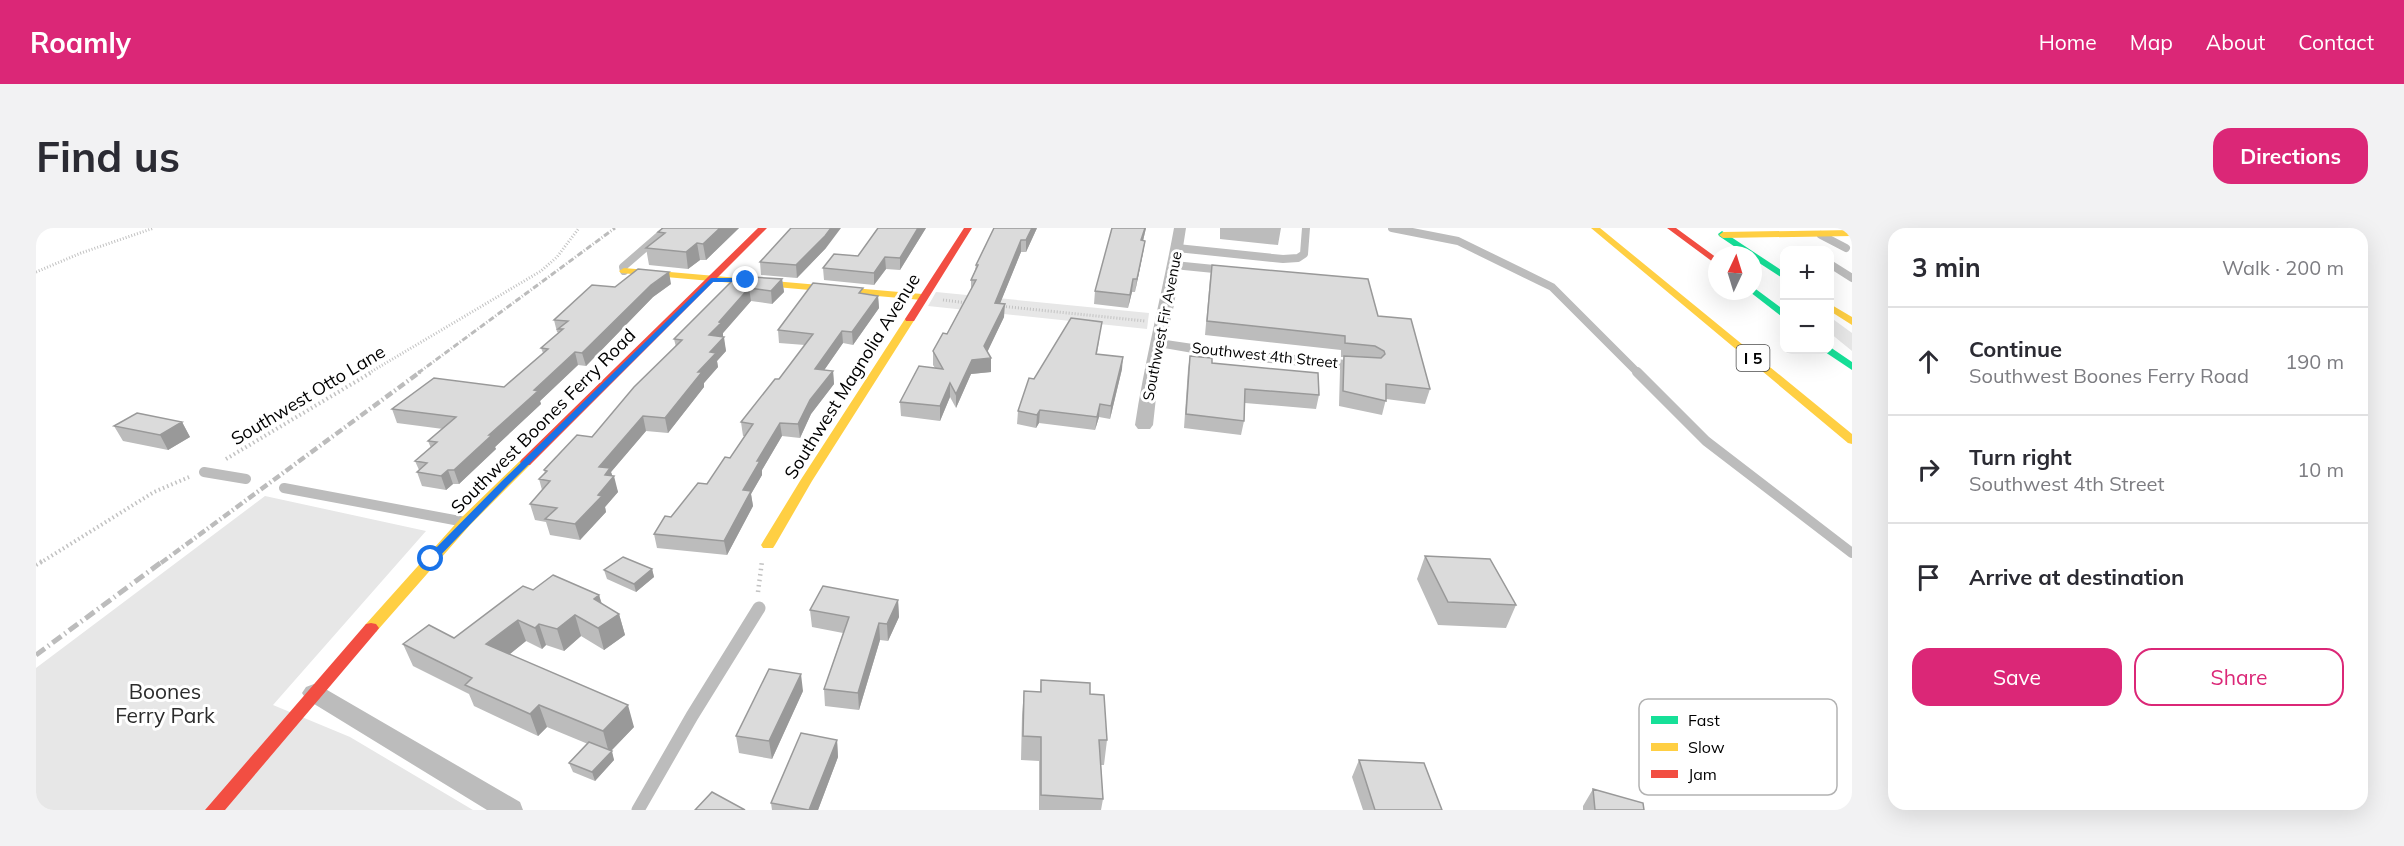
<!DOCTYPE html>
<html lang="en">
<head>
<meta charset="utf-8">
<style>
  :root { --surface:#fff; --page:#f2f2f3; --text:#2b2b33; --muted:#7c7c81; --line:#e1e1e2; --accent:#db2777 }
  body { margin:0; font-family:Mulish,sans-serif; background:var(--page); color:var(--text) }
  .controls { position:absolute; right:18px; top:18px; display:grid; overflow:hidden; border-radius:12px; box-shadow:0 6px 24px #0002 }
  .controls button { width:54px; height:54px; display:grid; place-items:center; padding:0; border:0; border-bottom:2px solid var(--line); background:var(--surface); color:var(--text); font:30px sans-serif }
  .compass { position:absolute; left:1672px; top:18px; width:54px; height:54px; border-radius:50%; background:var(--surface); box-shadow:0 6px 24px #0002; rotate:4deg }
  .stop { position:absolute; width:18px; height:18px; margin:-14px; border:4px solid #1a73e8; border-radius:50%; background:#fff }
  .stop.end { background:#1a73e8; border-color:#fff; box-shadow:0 2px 6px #0008 }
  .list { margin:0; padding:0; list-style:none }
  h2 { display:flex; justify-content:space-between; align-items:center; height:78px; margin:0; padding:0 24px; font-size:26px }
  h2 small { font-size:20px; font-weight:400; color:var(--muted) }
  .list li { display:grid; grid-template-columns:39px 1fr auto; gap:18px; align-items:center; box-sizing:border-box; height:108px; padding:0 24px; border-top:2px solid var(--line) }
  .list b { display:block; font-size:22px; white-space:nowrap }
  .list p { margin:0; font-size:20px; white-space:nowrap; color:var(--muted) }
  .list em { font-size:20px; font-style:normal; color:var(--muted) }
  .actions { display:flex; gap:12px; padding:18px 24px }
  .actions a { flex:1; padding:14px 0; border:2px solid var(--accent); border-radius:18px; text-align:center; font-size:21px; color:var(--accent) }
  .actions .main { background:var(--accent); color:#fff }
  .icon { flex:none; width:33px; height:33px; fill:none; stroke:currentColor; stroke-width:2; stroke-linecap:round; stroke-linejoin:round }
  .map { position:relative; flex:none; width:1816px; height:582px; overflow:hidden; border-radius:18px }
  header { display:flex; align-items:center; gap:36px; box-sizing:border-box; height:84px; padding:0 30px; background:var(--accent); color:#fff }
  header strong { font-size:28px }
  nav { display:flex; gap:33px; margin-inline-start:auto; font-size:21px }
  .intro { display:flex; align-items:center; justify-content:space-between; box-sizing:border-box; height:144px; padding:0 36px }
  h1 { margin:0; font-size:42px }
  .button { padding:15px 27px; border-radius:18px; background:var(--accent); color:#fff; font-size:21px; font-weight:700 }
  main { display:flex; gap:36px; padding:0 36px }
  aside { flex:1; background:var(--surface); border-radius:18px; box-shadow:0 6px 24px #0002 }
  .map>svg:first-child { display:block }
  .green { fill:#e7e7e7 }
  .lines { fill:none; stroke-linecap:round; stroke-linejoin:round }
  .path-far2 { stroke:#c2c2c2; stroke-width:3; stroke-dasharray:1 2; stroke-linecap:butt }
  .path-far1 { stroke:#c2c2c2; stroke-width:4; stroke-dasharray:1.5 3; stroke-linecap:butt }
  .path { stroke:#c2c2c2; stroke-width:4.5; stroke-dasharray:1.5 4; stroke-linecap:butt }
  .lane-far2 { stroke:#bcbcbc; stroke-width:8 }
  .lane-far1 { stroke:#bcbcbc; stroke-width:10 }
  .lane { stroke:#bcbcbc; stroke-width:13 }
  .street { fill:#bcbcbc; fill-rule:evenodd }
  .fast { fill:#16e098; fill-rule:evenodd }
  .slow { fill:#ffcf43; fill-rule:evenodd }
  .jam { fill:#f24e42; fill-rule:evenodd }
  .rail-far2 { stroke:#bcbcbc; stroke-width:3; stroke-dasharray:6 2 1 2; stroke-linecap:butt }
  .rail-far1 { stroke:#bcbcbc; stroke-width:4.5; stroke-dasharray:8 3 1.5 3; stroke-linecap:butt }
  .rail { stroke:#bcbcbc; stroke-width:5; stroke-dasharray:11 4 1.5 4; stroke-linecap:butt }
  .wall { fill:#bcbcbc }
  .shaded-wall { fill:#999 }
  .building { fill:#dbdbdb; stroke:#999; stroke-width:1.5 }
  .route { fill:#1a73e8 }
  .labels { text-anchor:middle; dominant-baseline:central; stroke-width:6; stroke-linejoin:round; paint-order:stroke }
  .far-street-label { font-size:15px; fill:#000; stroke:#fff }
  .shield { fill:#fff; stroke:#4c4c4c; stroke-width:1.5 }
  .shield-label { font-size:16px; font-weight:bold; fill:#000 }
  .street-label { font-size:18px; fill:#000; stroke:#fff }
  .near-park-label { font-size:21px; fill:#2b2b2b; stroke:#fff }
  .key { fill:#fff; stroke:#b2b2b2; stroke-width:1.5 }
  .key-label { font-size:16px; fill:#000 }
</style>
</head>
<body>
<header>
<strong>Roamly</strong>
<nav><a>Home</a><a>Map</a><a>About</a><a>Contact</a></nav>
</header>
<div class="intro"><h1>Find us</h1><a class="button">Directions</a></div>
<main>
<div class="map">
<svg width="1816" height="582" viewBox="0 0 1816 582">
  <rect width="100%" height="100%" fill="#fff"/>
  <path class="green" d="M 900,64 L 1113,85 L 1111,101 L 892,78 Z
    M 1794,89 L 1816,105 L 1816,123 L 1794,105 Z
    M 229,268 L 390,303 L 237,477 L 314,509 L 437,582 L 0,582 L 0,440 Z"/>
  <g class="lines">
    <path class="path-far2" d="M 0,44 L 45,25 L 118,0
      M 907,72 L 932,75
      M 964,78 L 1109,93
      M 333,145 L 505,43 L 521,29 L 543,0"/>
    <path class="path-far1" d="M 190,231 L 336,144
      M 4,335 L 118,264 L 153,249"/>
    <path class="path" d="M 0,337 L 6,333
      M 722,364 L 726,333"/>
    <path class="lane-far2" d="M 1356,0 L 1422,13 L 1516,59 L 1602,145
      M 1785,7 L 1810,20
      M 1141,20 L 1247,31 L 1262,30 L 1268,26 L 1270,0
      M 1794,36 L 1816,50
      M 1138,37 L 1188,42
      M 588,43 L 587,39 L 632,0"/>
    <path class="lane-far1" d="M 1601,144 L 1670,213 L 1816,325
      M 168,244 L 210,251
      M 248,260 L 429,294"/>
    <path class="lane" d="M 602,582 L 656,488 L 723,380"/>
    <path class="street" d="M 1138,0 L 1150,0 L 1138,77 L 1130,112 L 1191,121 L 1332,134 L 1340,139 L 1338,142 L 1332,144 L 1191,131 L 1128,120 L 1123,142 L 1117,197 L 1114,201 L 1102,201 L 1099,197 C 1109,131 1126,66 1138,0 Z
      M 278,456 L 286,459 L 484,574 L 487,582 L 451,582 L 270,471 L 266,465 L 270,459 Z"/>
    <path class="fast" d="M 1686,3 L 1748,44 L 1748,51 L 1717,31 L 1717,27 L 1711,27 L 1683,8 L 1682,6 Z
      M 1717,59 L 1748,82 L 1748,89 L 1745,88 L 1714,64 L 1717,63 Z
      M 1794,119 L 1816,134 L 1816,142 L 1789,124 L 1788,122 L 1794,122 Z"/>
    <path class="slow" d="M 1555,0 L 1564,0 L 1816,206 L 1816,216 L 1812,215 Z
      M 1816,2 L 1816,8 L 1687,10 L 1683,7 L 1687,4 Z
      M 588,40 L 886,66 L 891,69 L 886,72 L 585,45 L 583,43 Z
      M 1794,76 L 1816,89 L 1816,97 L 1794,83 Z
      M 874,88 L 879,91 L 776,253 L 739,317 L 737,320 L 727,320 L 725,317 L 764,253 L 869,91 Z
      M 490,230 L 496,234 L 494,237 L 434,297 L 340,404 L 330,404 L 327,400 L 330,396 L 424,291 L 486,231 Z"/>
    <path class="jam" d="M 722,0 L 731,0 L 494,237 L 486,237 L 484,234 L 486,231 Z
      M 928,0 L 936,0 L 878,93 L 870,93 L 869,91 Z
      M 1631,0 L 1640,0 L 1681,30 L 1681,37 Z
      M 335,395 L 340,396 L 343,400 L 340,404 L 189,582 L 169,582 L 330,396 Z"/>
    <path class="rail-far2" d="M 382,145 L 579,0"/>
    <path class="rail-far1" d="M 125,335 L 384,144"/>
    <path class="rail" d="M 0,427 L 127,333"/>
  </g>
  <path class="wall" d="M 703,0 L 670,32 L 664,32 L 652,41 L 613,37 L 610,20 L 623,10 L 622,4 Z
    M 890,0 L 864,42 L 850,41 L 838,57 L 788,52 L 787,40 L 822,28 Z
    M 1001,0 L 990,24 L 985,24 L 964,75 L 968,89 L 951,124 L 955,144 L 935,146 L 920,180 L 914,169 L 904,193 L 865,188 L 864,174 L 899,140 L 897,137 L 897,123 L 911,106 L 935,61 L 935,52 L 939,42 L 940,37 Z
    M 1110,0 L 1107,13 L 1109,13 L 1107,25 L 1099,64 L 1096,64 L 1092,80 L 1058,76 L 1059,63 Z
    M 1184,0 L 1245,0 L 1242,17 L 1184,11 Z
    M 790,20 L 761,50 L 725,47 L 724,34 Z
    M 1176,37 L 1342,88 L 1394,161 L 1389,176 L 1350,171 L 1346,187 L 1303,178 L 1304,142 L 1308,129 L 1305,129 L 1305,122 L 1169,107 L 1174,50 Z
    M 701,48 L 746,51 L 748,64 L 736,76 L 715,73 L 687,105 L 687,109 L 690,123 L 681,133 L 682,139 L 668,155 L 668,159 L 632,205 L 610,203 L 575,244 L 582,264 L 569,279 L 570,284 L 544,312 L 514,307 L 510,294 L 499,292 L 494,276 L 506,262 L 503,251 L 509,245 L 508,242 L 556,209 L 640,119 L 638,111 Z
    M 635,56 L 617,69 L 550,138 L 542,137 L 504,173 L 505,176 L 459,219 L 460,221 L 423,256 L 417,256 L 410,262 L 386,258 L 381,244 L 383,242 L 379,233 L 395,220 L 392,213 L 407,201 L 361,195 L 356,181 L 468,159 L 507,125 L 505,120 L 523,105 L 521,104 L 518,92 L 579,59 Z
    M 827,66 L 842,68 L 843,80 L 817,117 L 807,115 L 788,142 L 797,143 L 798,156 L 775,186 L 764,210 L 746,208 L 726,242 L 726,247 L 715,266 L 717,278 L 691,327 L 621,320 L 618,306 L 635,289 L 671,256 L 694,230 L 709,208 L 707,208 L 705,194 L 743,151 L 769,117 L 743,115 L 742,102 Z
    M 1064,106 L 1061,126 L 1086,141 L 1074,191 L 1063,189 L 1059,202 L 1003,195 L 1000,200 L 981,196 L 982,183 L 998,151 Z
    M 1154,128 L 1283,167 L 1280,181 L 1209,175 L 1208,193 L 1205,207 L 1148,200 L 1152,141 Z
    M 146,194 L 154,209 L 132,222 L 87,213 L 78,198 Z
    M 1389,328 L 1480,377 L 1470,400 L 1402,397 L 1381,351 Z
    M 616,341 L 618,349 L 600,364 L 571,351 L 568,342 Z
    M 497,362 L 563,367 L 566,376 L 583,386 L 589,407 L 568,422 L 545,408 L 528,423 L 510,417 L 506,421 L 490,413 L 474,426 L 598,499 L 575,523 L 578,532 L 559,553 L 537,544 L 533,535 L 552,516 L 511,499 L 502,508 L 438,478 L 433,466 L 377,438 L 367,416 L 418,410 Z
    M 862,372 L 863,389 L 852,413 L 844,412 L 823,482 L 789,478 L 788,461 L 807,405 L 776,399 L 774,382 Z
    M 1005,452 L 1054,466 L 1071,512 L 1068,537 L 1065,537 L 1067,571 L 1065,582 L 1003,582 L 1003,533 L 985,532 L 986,487 L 988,463 L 1004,464 Z
    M 767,463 L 736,531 L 703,525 L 700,508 Z
    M 801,512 L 802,529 L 782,582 L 736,582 L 735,575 Z
    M 1323,532 L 1406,582 L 1327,582 L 1316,549 Z
    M 1557,561 L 1608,582 L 1547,582 L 1547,578 Z"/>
  <path class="shaded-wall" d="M 684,0 L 703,0 L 670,32 L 667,16 Z
    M 795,0 L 805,0 L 790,20 L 761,50 L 760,37 Z
    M 882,0 L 890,0 L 864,42 L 864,30 Z
    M 996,0 L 1001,0 L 990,24 L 990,12 Z
    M 1109,0 L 1110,0 L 1104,25 L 1105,12 Z
    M 985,12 L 985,24 L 959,88 L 959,75 Z
    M 1109,13 L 1107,25 L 1099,64 L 1101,51 Z
    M 661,15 L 664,32 L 652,41 L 650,24 Z
    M 849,29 L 850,41 L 838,57 L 838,45 Z
    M 633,44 L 635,56 L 617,69 L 550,138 L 546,125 L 615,57 Z
    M 746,51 L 748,64 L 736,76 L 735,63 Z
    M 1097,51 L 1096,64 L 1092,80 L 1094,67 Z
    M 713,60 L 715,73 L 687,105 L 687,108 L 675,121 L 673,107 L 683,94 Z
    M 842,68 L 843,80 L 817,117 L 816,104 Z
    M 969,76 L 968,89 L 948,131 L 955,130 L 955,144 L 935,146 L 920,180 L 920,166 L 936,132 L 948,118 Z
    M 806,103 L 807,115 L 780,154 L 779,141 Z
    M 688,109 L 690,123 L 681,133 L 682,139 L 668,155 L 668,159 L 632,205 L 629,190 L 662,144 L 674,124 Z
    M 539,124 L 542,137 L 504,173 L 505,176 L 459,219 L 460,221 L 423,256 L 418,242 L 498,162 Z
    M 1087,129 L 1086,141 L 1074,191 L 1075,178 Z
    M 797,143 L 798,156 L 775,186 L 764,210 L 762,196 L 774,172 Z
    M 914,155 L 914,169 L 904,193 L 904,178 Z
    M 1064,176 L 1063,189 L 1059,202 L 1061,189 Z
    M 1004,182 L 1003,195 L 1000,200 L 1001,187 Z
    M 607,188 L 610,203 L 575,244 L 577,250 L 578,248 L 582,264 L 569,279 L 570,284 L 544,312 L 539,296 L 562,267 L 563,239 Z
    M 146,194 L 154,209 L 132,222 L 124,207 Z
    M 744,195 L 746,208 L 726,242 L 726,247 L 715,266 L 717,278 L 691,327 L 688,313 L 707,262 L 721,233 Z
    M 412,242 L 417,256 L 410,262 L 405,248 Z
    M 616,341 L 618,349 L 600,364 L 598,356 Z
    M 563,367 L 569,388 L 558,371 Z
    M 862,372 L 863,389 L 852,413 L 851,396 Z
    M 583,386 L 589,407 L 568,422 L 562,400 Z
    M 539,387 L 545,408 L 528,423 L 521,401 Z
    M 482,392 L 490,413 L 459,438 L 450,416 Z
    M 843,395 L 844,412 L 823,482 L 822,465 Z
    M 503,396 L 510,417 L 506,421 L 499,400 Z
    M 765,446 L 767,463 L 736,531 L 733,513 Z
    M 503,477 L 511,499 L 502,508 L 494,486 Z
    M 592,477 L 598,499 L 573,525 L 567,503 Z
    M 801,512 L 802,529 L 782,582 L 773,582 Z
    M 576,523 L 578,532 L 559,553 L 556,544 Z"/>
  <path class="building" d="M 627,0 L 684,0 L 667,16 L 661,15 L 650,24 L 610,20 L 629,5 L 622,4 Z
    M 755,0 L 795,0 L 789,8 L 760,37 L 724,34 Z
    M 842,0 L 882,0 L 864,30 L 849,29 L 838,45 L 787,40 L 798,26 L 822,28 Z
    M 958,0 L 996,0 L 990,12 L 985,12 L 959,75 L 969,76 L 948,118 L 955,130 L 936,132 L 920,166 L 914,155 L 904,178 L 864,174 L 883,138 L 907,141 L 897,123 L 907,105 L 911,106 L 940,52 L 935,52 L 942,37 L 940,37 Z
    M 1076,0 L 1109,0 L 1105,12 L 1109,13 L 1101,51 L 1097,51 L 1094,67 L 1059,63 Z
    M 1176,37 L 1332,51 L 1342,88 L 1375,91 L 1394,161 L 1350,156 L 1350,173 L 1307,163 L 1308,128 L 1345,130 L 1349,126 L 1348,123 L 1339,118 L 1309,115 L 1309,108 L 1171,93 Z
    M 602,41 L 633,44 L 615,57 L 546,125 L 539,124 L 498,162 L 502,163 L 453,207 L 456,207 L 418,242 L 412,242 L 405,248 L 381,244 L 391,235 L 379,233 L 401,214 L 392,213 L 420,189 L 356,181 L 398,150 L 468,159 L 512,121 L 505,120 L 527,101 L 522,101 L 532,93 L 518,92 L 556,57 L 579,59 Z
    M 701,48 L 746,51 L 735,63 L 713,60 L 683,94 L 685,95 L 673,107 L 688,109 L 674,124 L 680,125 L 662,144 L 666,144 L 629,190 L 607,188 L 563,239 L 574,240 L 569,247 L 578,248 L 562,267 L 566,268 L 539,296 L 509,291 L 521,280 L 494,276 L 514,253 L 503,251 L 511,243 L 508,242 L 541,207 L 556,209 L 598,159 L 646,112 L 638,111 Z
    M 777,55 L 827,60 L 823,65 L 842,68 L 816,104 L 806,103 L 779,141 L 797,143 L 774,172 L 762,196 L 744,195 L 721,233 L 724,233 L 707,262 L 715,263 L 688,313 L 618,306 L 629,288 L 635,289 L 662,255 L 671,256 L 689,229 L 694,230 L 717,196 L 705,194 L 739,151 L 743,151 L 777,106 L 742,102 Z
    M 1035,90 L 1066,94 L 1060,126 L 1087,129 L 1075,178 L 1064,176 L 1061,189 L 1004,182 L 1001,187 L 982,183 L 993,150 L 998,151 Z
    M 1154,128 L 1176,130 L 1176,135 L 1282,145 L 1283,167 L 1209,161 L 1208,193 L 1150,186 Z
    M 101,185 L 146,194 L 124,207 L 78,198 Z
    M 1389,328 L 1454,331 L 1480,377 L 1412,374 Z
    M 587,329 L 616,341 L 598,356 L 568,342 Z
    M 517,347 L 563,367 L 558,371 L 583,386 L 562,400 L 539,387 L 521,401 L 503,396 L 499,400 L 482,392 L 450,416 L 592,477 L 567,503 L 503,477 L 494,486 L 429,457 L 436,450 L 367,416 L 393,397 L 418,410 L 487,358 L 497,362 Z
    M 787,358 L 862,372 L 851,396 L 843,395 L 822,465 L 788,461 L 813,389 L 774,382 Z
    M 733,441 L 765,446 L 733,513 L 700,508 Z
    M 1005,452 L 1054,455 L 1054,466 L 1068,467 L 1071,512 L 1063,512 L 1067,571 L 1005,567 L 1005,509 L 987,508 L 988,463 L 1005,464 Z
    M 765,505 L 801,512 L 773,582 L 735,575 Z
    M 553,514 L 576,523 L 556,544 L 533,535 Z
    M 1323,532 L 1388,535 L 1406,582 L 1339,582 Z
    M 1557,561 L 1607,575 L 1608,582 L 1559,582 Z
    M 676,564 L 709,582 L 659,582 Z"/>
  <path class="route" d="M 675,50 L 710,50 L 713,52 L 710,54 L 677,54 L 472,257 L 399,333 L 392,333 L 392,328 L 466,253 Z"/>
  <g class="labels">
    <g class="far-street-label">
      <text transform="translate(1126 98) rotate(-79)">Southwest Fir Avenue</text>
      <text transform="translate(1229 127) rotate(6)">Southwest 4th Street</text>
    </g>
    <rect class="shield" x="1700.5" y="117" width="33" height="26" rx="4.5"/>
    <g class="shield-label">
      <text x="1717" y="130">I 5</text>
    </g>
    <g class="street-label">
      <text transform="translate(816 148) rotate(-58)">Southwest Magnolia Avenue</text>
      <text transform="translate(272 167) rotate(-31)">Southwest Otto Lane</text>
      <text transform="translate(507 193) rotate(-45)">Southwest Boones Ferry Road</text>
    </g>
    <g class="near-park-label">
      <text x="129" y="463">Boones<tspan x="129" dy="24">Ferry Park</tspan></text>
    </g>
  </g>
  <rect x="1603" y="471" width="198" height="96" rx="9" class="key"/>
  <rect x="1615" y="488" width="27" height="8" fill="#16e098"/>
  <rect x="1615" y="515" width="27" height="8" fill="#ffcf43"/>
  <rect x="1615" y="542" width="27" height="8" fill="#f24e42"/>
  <g class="key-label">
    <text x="1652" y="498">Fast</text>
    <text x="1652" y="525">Slow</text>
    <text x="1652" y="552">Jam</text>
  </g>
</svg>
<div class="controls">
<button>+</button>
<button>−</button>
</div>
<svg class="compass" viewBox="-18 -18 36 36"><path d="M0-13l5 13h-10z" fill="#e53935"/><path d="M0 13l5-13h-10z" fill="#7c7c81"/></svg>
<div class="stop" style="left:395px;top:331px"></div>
<div class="stop end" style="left:710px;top:52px"></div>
</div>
<aside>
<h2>3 min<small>Walk · 200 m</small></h2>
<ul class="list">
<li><svg class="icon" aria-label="ahead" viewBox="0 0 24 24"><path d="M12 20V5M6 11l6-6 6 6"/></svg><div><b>Continue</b><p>Southwest Boones Ferry Road</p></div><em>190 m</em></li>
<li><svg class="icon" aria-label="right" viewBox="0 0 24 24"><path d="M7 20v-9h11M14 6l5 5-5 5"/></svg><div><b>Turn right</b><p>Southwest 4th Street</p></div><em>10 m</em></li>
<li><svg class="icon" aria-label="arrive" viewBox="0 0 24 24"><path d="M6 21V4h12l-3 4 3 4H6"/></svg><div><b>Arrive at destination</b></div></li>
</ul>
<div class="actions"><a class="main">Save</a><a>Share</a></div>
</aside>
</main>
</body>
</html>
